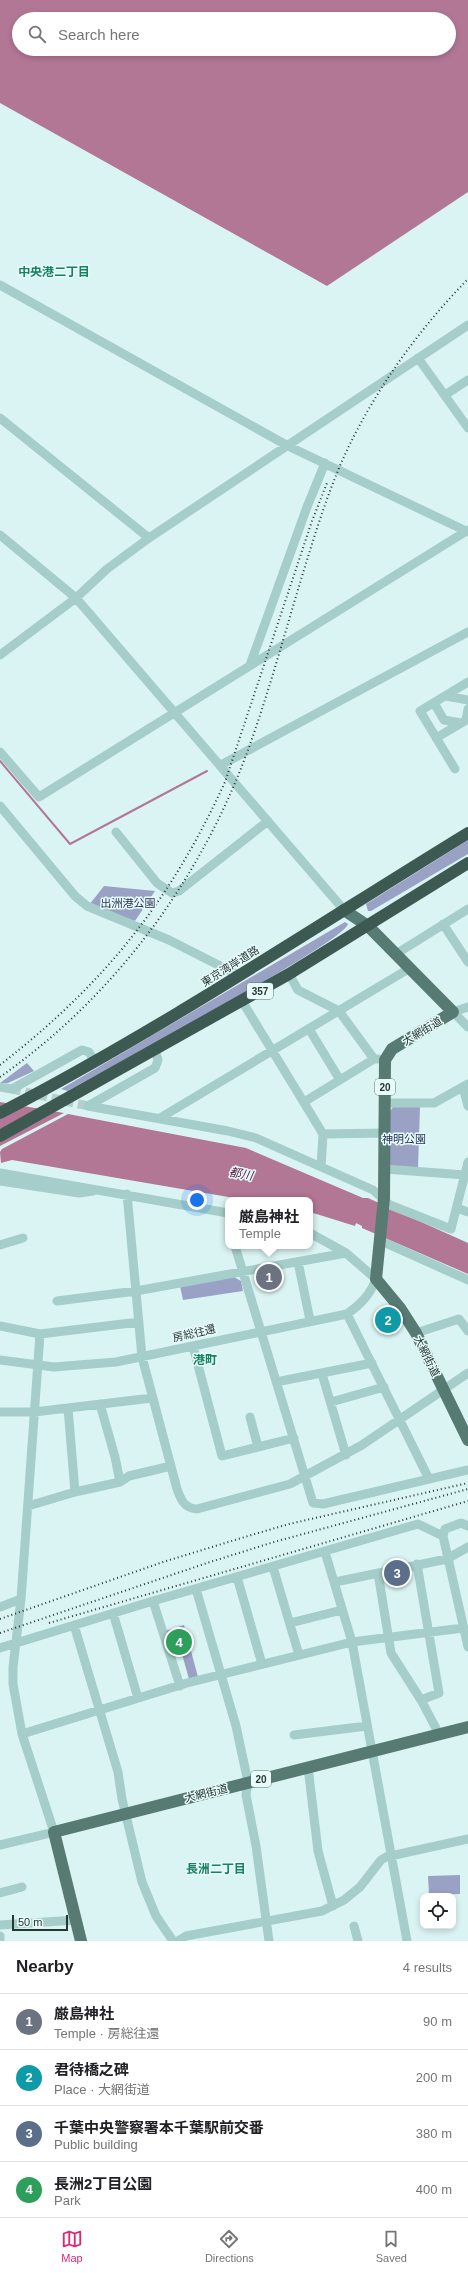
<!DOCTYPE html>
<html lang="en">
<head>
<meta charset="utf-8">
<style>
  :root { --surface:#fff; --page:#f2f2f2; --text:#202124; --muted:#757577; --line:#e0e0e0; --accent:#db2777 }
  body { margin:0; font-family:Arial,"Noto Sans JP",sans-serif; background:var(--page); color:var(--text) }
  .controls { position:absolute; right:12px; bottom:12px; display:grid; overflow:hidden; border-radius:8px; box-shadow:0 2px 6px #0003 }
  .controls button { width:36px; height:36px; display:grid; place-items:center; padding:0; border:0; border-bottom:1px solid var(--line); background:var(--surface); color:var(--text); font:20px sans-serif }
  .scale { position:absolute; left:12px; bottom:10px; width:56px; box-sizing:border-box; padding-left:4px; border:2px solid #273834; border-top:0; font-size:11px; line-height:14px; white-space:nowrap; color:#273834; -webkit-text-stroke:3px #e7fbfb; paint-order:stroke }
  .you { position:absolute; left:197px; top:1200px; width:14px; height:14px; margin:-10px; border:3px solid #fff; border-radius:50%; background:#1a73e8; box-shadow:0 0 0 6px #1a73e833 }
  .badge { display:grid; place-items:center; width:26px; height:26px; border-radius:50%; background:var(--accent); color:#fff; font-size:13px; font-weight:700 }
  .pin { position:absolute; translate:-50% -50%; border:2px solid #fff; box-shadow:0 1px 4px #0006 }
  .popup { position:absolute; left:225px; top:1197px; width:88px; height:52px; box-sizing:border-box; display:grid; place-content:center; border-radius:8px; background:var(--surface); filter:drop-shadow(0 1px 3px #0005); font-size:13px; white-space:nowrap; color:var(--muted) }
  .popup b { font-size:15px; color:var(--text) }
  .popup::after { content:''; position:absolute; left:50%; top:100%; margin-left:-8px; border:8px solid transparent; border-top-color:var(--surface) }
  .list { margin:0; padding:0; list-style:none }
  h2 { display:flex; justify-content:space-between; align-items:center; height:52px; margin:0; padding:0 16px; font-size:17px }
  h2 small { font-size:13px; font-weight:400; color:var(--muted) }
  .list li { display:grid; grid-template-columns:26px 1fr auto; gap:12px; align-items:center; box-sizing:border-box; height:56px; padding:0 16px; border-top:1px solid var(--line) }
  .list b { display:block; font-size:15px; white-space:nowrap }
  .list p { margin:0; font-size:13px; white-space:nowrap; color:var(--muted) }
  .list em { font-size:13px; font-style:normal; color:var(--muted) }
  .icon { flex:none; width:22px; height:22px; fill:none; stroke:currentColor; stroke-width:2; stroke-linecap:round; stroke-linejoin:round }
  .map { position:relative; flex:none; width:468px; height:1941px; overflow:hidden }
  .search { position:absolute; background:var(--surface); box-shadow:0 2px 6px #0003; left:12px; right:12px; top:12px; height:44px; display:flex; align-items:center; gap:10px; box-sizing:border-box; padding:0 14px; border-radius:22px; color:var(--muted); font-size:15px }
  .sheet { height:276px; background:var(--surface) }
  nav { display:flex; justify-content:space-around; align-items:center; box-sizing:border-box; height:56px; border-top:1px solid var(--line); background:var(--surface); font-size:11px; color:var(--muted) }
  nav a { display:grid; justify-items:center; gap:2px }
  nav .on { color:var(--accent) }
  .map>svg:first-child { display:block }
  .green { fill:#99a2c4 }
  .water { fill:#b37796; fill-rule:evenodd }
  .lines { fill:none; stroke-linecap:round; stroke-linejoin:round }
  .stream { stroke:#b37796; stroke-width:2 }
  .minor-tunnel { stroke:#b6cecd; stroke-width:9; stroke-dasharray:9 4.5; stroke-linecap:butt }
  .minor { stroke:#a5cdc9; stroke-width:9 }
  .major { stroke:#577b73; stroke-width:12 }
  .highway { stroke:#3d5a52; stroke-width:12 }
  .rail { stroke:#273834; stroke-width:2; stroke-dasharray:1 3; stroke-linecap:butt }
  .labels { text-anchor:middle; dominant-baseline:central; stroke-width:3; stroke-linejoin:round; paint-order:stroke }
  .shield { fill:#e7fbfb; stroke:#617270; stroke-width:1 }
  .shield-label { font-size:10px; font-weight:bold; fill:#273834 }
  .park-label { font-size:11px; fill:#283258; stroke:#e7fbfb }
  .street-label { font-size:11px; fill:#273834; stroke:#e7fbfb }
  .neighbourhood-label { font-size:12px; font-weight:bold; fill:#18815f; stroke:#e7fbfb }
  .water-label { font-size:12px; font-style:italic; fill:#5d193a; stroke:#e7fbfb }
</style>
</head>
<body>
<div class="map">
<svg width="468" height="1941" viewBox="0 0 468 1941">
  <rect width="100%" height="100%" fill="#daf4f3"/>
  <path class="green" d="M 468,840 L 468,854 L 371,911 L 368,911 L 366,904 Z
    M 104,886 L 155,891 L 135,921 L 89,905 Z
    M 345,922 L 348,924 C 345,942 101,1072 68,1091 L 61,1089 Z
    M 27,1063 L 34,1071 L 8,1083 L 0,1083 Z
    M 393,1107 L 420,1107 L 418,1168 L 389,1166 L 390,1111 Z
    M 234,1277 L 241,1281 L 243,1291 L 183,1300 L 180,1286 Z
    M 184,1625 L 198,1677 L 189,1679 L 182,1654 L 173,1657 L 165,1631 Z
    M 460,1875 L 460,1894 L 429,1895 L 428,1876 Z"/>
  <path class="water" d="M 0,0 L 468,0 L 468,192 L 327,286 L 0,103 ZM 19,19 L 449,19 L 449,49 L 19,49 Z
    M 0,1102 L 64,1113 L 0,1146 Z
    M 68,1114 L 246,1148 L 363,1198 L 368,1198 L 468,1243 L 468,1274 L 362,1228 L 362,1226 L 356,1223 L 355,1226 L 310,1212 L 310,1200 L 246,1200 L 12,1160 L 1,1163 L 0,1152 L 2,1149 Z"/>
  <g class="lines">
    <path class="stream" d="M 0,761 L 70,844 L 207,771"/>
    <path class="minor-tunnel" d="M 12,1089 L 88,1106"/>
    <path class="minor" d="M 0,285 L 288,446 L 468,532
      M 418,358 L 468,428
      M 445,395 L 468,380
      M 0,418 L 149,538
      M 0,535 L 76,598 L 344,910
      M 0,655 L 76,598 L 107,569 L 149,538 L 468,325
      M 250,665 L 307,507 L 325,463
      M 446,696 L 468,700
      M 434,703 L 444,720 L 461,723
      M 466,720 L 468,709
      M 436,738 L 468,719
      M 0,752 L 39,797 L 468,530
      M 221,765 L 468,632
      M 455,769 L 420,711 L 468,682
      M 0,806 L 75,896 L 87,906 L 169,940 L 240,976
      M 116,832 L 157,883 L 172,893 L 179,891 L 268,821
      M 443,924 L 468,962
      M 396,954 L 468,909
      M 289,974 L 298,990 L 339,1011 L 374,1059
      M 242,1001 L 323,1134 L 321,1167
      M 468,1007 L 453,1012 L 468,1027
      M 309,1029 L 340,1080
      M 0,1087 L 12,1089 L 82,1050 L 89,1052 L 95,1062
      M 463,1087 L 468,1106
      M 304,1102 L 374,1059 L 378,1059
      M 385,1103 L 434,1103 L 468,1084
      M 88,1106 L 228,1131 L 256,1138 L 373,1190 L 390,1205 L 451,1229 L 468,1162
      M 88,1106 L 155,1068 L 158,1060 L 155,1050
      M 160,1118 L 410,968
      M 323,1134 L 385,1133
      M 385,1169 L 465,1175
      M 0,1173 L 228,1213
      M 0,1181 L 79,1193 L 93,1191
      M 127,1194 L 142,1357 L 177,1489 C 181,1500 184,1508 197,1509 L 290,1484 L 362,1445 L 468,1373
      M 457,1208 L 468,1212
      M 381,1241 L 468,1280
      M 0,1245 L 23,1238
      M 235,1246 L 313,1503 L 323,1504 L 468,1470
      M 298,1262 L 310,1320
      M 57,1301 L 136,1291 L 346,1253
      M 347,1314 L 429,1479
      M 0,1326 L 40,1334 L 139,1322
      M 416,1333 L 459,1319 L 468,1331
      M 193,1346 L 222,1456 L 294,1438
      M 0,1360 L 54,1367 L 116,1362 L 347,1314 C 361,1304 370,1295 376,1279 L 346,1253 L 310,1233
      M 322,1374 L 346,1455
      M 276,1382 L 372,1363
      M 331,1402 L 384,1387
      M 100,1404 L 115,1457 L 120,1482
      M 68,1408 L 75,1492
      M 0,1412 L 34,1412 L 152,1398
      M 250,1417 L 258,1447
      M 28,1506 L 75,1492 L 120,1482 L 129,1476 L 171,1466
      M 468,1526 L 461,1523 L 445,1529 L 443,1536 L 468,1647
      M 325,1552 L 352,1642 L 407,1941
      M 417,1564 L 439,1693 L 421,1700
      M 273,1567 L 299,1655
      M 378,1573 L 391,1653 L 421,1700 L 439,1734
      M 237,1577 L 262,1664
      M 335,1582 L 447,1559 L 468,1547
      M 196,1589 L 236,1726 L 248,1782 L 246,1795 L 256,1846 L 269,1941
      M 153,1601 L 180,1686
      M 0,1607 L 21,1599
      M 113,1613 L 138,1698
      M 290,1623 L 342,1610
      M 74,1625 L 118,1772 L 122,1799 L 142,1882 L 156,1916 L 173,1941
      M 0,1648 L 153,1601 L 418,1524 L 443,1536
      M 22,1734 L 187,1683 L 352,1642 L 463,1628
      M 294,1735 L 367,1726
      M 308,1767 L 318,1851 L 333,1906
      M 0,1845 L 54,1832 L 22,1734 L 13,1684 L 13,1667 L 21,1599 L 40,1334
      M 0,1893 L 22,1887
      M 0,1925 L 76,1920
      M 354,1926 L 358,1941
      M 0,1936 L 0,1941
      M 178,1941 L 186,1936 L 322,1911 L 344,1900 L 360,1887 L 381,1860 L 386,1857 L 468,1839"/>
    <path class="major" d="M 344,910 L 368,926 L 453,1012 L 392,1049 L 385,1060 L 384,1198 L 376,1279 L 400,1308 L 416,1333 L 468,1440
      M 81,1941 L 54,1832 L 468,1727"/>
    <path class="highway" d="M 0,1113 C 162,1029 313,928 468,833
      M 0,1136 L 289,974 L 468,863"/>
    <path class="rail" d="M 0,1065 C 104,984 170,902 225,782 L 312,521 L 327,483
      M 0,1077 C 114,997 200,881 248,750 C 269,692 285,632 303,573 C 316,531 329,488 348,448 C 378,386 420,328 468,279
      M 0,1619 L 163,1562 L 248,1536 L 289,1524 L 468,1483
      M 49,1623 L 468,1501
      M 0,1633 L 207,1563 L 274,1542 L 468,1489"/>
  </g>
  <g class="labels">
    <g class="shield">
      <rect x="247" y="983" width="26" height="16" rx="3"/>
      <rect x="375" y="1079" width="20" height="16" rx="3"/>
      <rect x="251" y="1771" width="20" height="16" rx="3"/>
    </g>
    <g class="shield-label">
      <text x="260" y="991">357</text>
      <text x="385" y="1087">20</text>
      <text x="261" y="1779">20</text>
    </g>
    <g class="park-label">
      <text x="128" y="903">出洲港公園</text>
      <text x="404" y="1139">神明公園</text>
    </g>
    <g class="street-label">
      <text transform="translate(230 966) rotate(-32)">東京湾岸道路</text>
      <text transform="translate(422 1031) rotate(-31)">大網街道</text>
      <text transform="translate(194 1333) rotate(-13)">房総往還</text>
      <text transform="translate(427 1356) rotate(64)">大網街道</text>
      <text transform="translate(206 1793) rotate(-14)">大網街道</text>
    </g>
    <g class="neighbourhood-label">
      <text x="54" y="272">中央港二丁目</text>
      <text x="205" y="1360">港町</text>
      <text x="216" y="1869">長洲二丁目</text>
    </g>
    <g class="water-label">
      <text transform="translate(241 1174) rotate(10)">都川</text>
    </g>
  </g>
</svg>
<div class="controls">
<button><svg class="icon" aria-label="locate" viewBox="0 0 24 24"><circle cx="12" cy="12" r="6"/><path d="M12 2v4M12 18v4M2 12h4M18 12h4"/></svg></button>
</div>
<div class="scale">50 m</div>
<div class="you"></div>
<div class="pin badge" style="left:269px;top:1277px;background:#6b7280">1</div>
<div class="popup"><b>厳島神社</b>Temple</div>
<div class="pin badge" style="left:388px;top:1320px;background:#0f9aa8">2</div>
<div class="pin badge" style="left:397px;top:1573px;background:#5c6f8a">3</div>
<div class="pin badge" style="left:179px;top:1642px;background:#2e9e5b">4</div>
<div class="search"><svg class="icon" aria-label="search" viewBox="0 0 24 24"><circle cx="10" cy="10" r="6"/><path d="M15 15l6 6"/></svg>Search here</div>
</div>
<section class="sheet">
<h2>Nearby<small>4 results</small></h2>
<ul class="list">
<li><span class="badge" style="background:#6b7280">1</span><div><b>厳島神社</b><p>Temple · 房総往還</p></div><em>90 m</em></li>
<li><span class="badge" style="background:#0f9aa8">2</span><div><b>君待橋之碑</b><p>Place · 大網街道</p></div><em>200 m</em></li>
<li><span class="badge" style="background:#5c6f8a">3</span><div><b>千葉中央警察署本千葉駅前交番</b><p>Public building</p></div><em>380 m</em></li>
<li><span class="badge" style="background:#2e9e5b">4</span><div><b>長洲2丁目公園</b><p>Park</p></div><em>400 m</em></li>
</ul>
</section>
<nav>
<a class="on"><svg class="icon" aria-label="map" viewBox="0 0 24 24"><path d="M3 6l6-2 6 2 6-2v14l-6 2-6-2-6 2zM9 4v14M15 6v14"/></svg>Map</a>
<a><svg class="icon" aria-label="directions" viewBox="0 0 24 24"><path d="M12 3l9 9-9 9-9-9zM9 14v-3h6M13 9l2 2-2 2"/></svg>Directions</a>
<a><svg class="icon" aria-label="saved" viewBox="0 0 24 24"><path d="M7 4h10v16l-5-4-5 4z"/></svg>Saved</a>
</nav>
</body>
</html>
